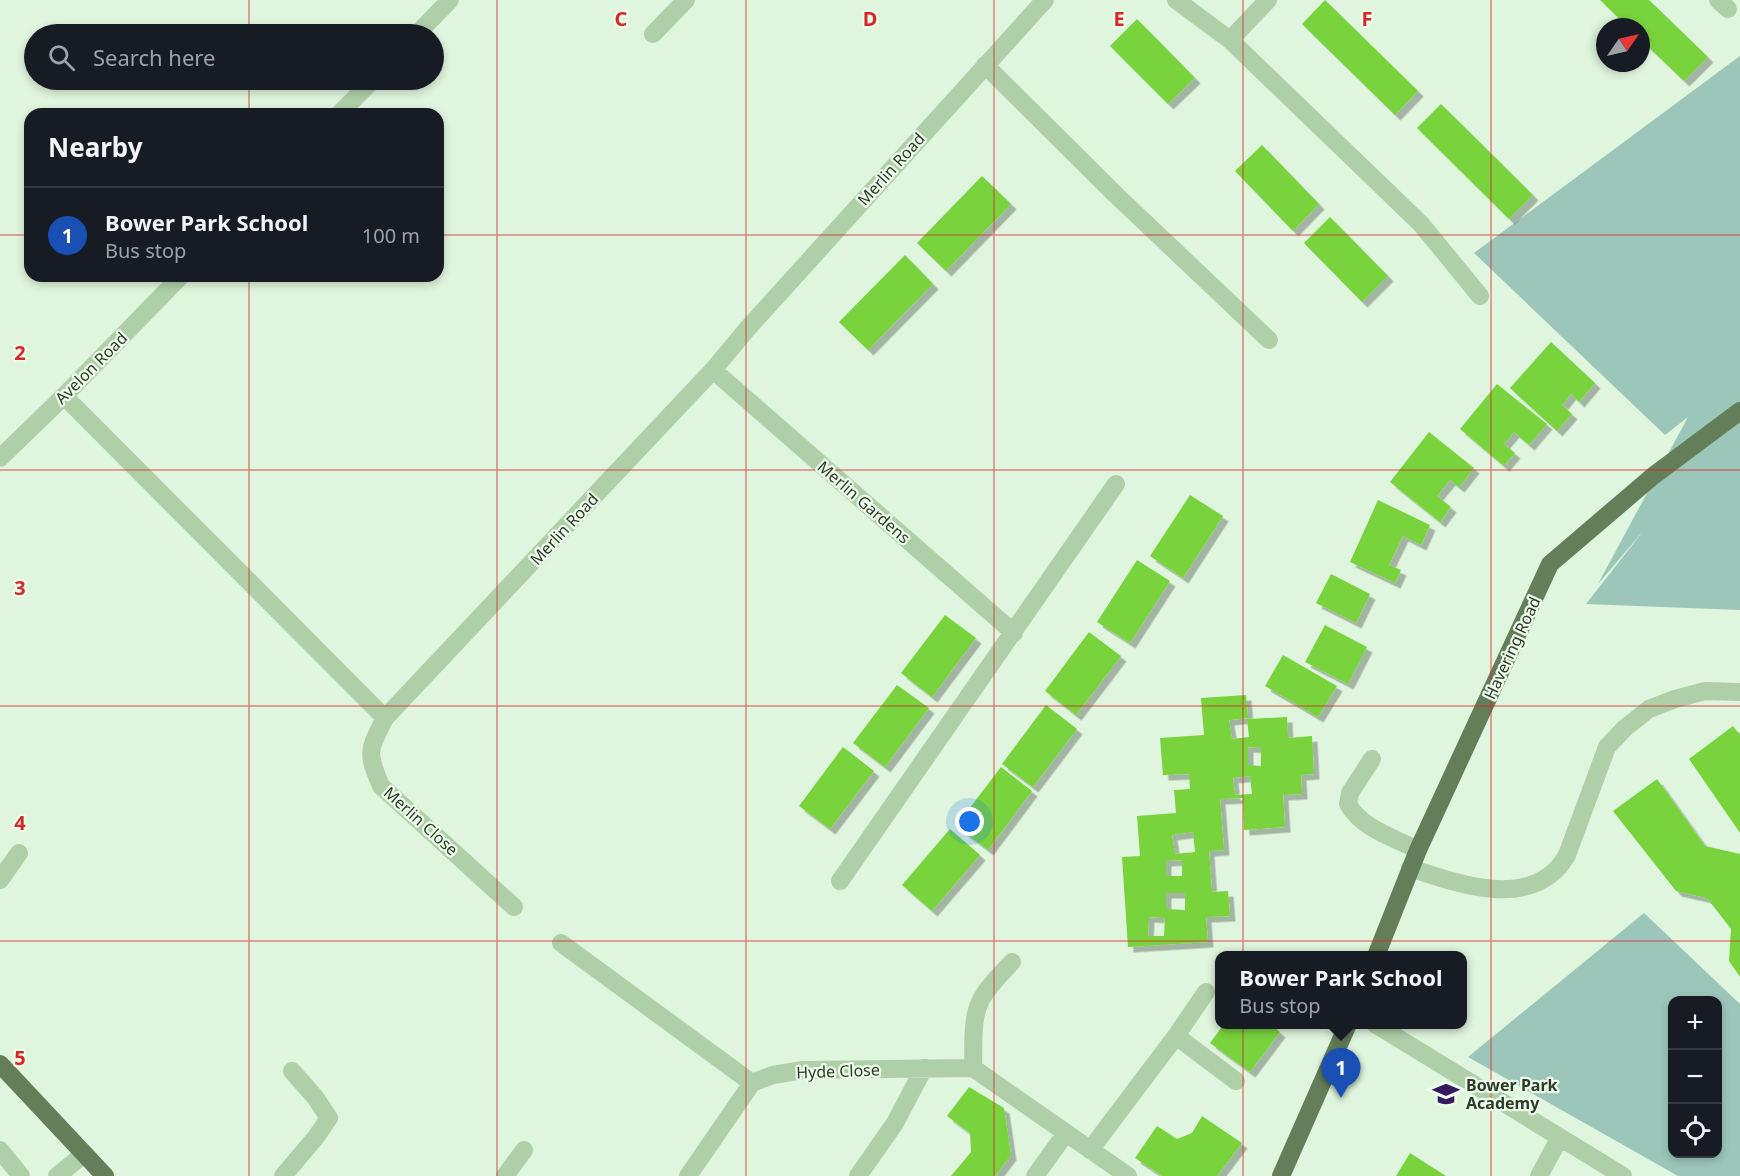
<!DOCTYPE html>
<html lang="en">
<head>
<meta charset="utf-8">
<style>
  :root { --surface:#171b24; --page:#242831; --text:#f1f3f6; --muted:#9ea1a6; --line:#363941; --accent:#9e91b3 }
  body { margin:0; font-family:"Noto Sans",sans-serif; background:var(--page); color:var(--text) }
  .controls { position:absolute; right:18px; bottom:18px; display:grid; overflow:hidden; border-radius:12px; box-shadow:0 3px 9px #0003 }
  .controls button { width:54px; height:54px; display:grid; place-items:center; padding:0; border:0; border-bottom:2px solid var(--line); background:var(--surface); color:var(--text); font:30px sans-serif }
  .compass { position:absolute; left:1596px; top:18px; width:54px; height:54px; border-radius:50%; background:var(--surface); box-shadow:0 3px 9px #0003; rotate:56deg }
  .you { position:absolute; left:970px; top:822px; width:21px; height:21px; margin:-15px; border:4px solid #fff; border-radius:50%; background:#1a73e8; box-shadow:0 0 0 9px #1a73e833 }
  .badge { display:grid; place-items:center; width:39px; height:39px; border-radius:50%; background:var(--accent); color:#fff; font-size:20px; font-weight:700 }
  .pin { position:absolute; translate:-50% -50px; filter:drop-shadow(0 2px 3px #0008) }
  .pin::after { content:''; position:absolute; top:32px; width:21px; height:18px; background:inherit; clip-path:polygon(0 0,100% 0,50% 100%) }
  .popup { position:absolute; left:1215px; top:951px; width:252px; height:78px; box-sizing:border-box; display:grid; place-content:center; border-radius:12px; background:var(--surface); filter:drop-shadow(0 2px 4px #0005); font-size:20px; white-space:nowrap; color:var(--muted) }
  .popup b { font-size:22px; color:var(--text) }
  .popup::after { content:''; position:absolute; left:50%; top:100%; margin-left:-12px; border:12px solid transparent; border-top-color:var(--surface) }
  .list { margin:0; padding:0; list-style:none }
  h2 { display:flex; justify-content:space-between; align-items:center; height:78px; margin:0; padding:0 24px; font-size:26px }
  h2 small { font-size:20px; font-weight:400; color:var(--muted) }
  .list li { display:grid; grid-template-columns:39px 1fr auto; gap:18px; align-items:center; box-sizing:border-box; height:96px; padding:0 24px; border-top:2px solid var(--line) }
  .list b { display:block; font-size:22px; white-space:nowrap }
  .list p { margin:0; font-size:20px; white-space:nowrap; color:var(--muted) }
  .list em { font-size:20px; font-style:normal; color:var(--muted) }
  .icon { flex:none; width:33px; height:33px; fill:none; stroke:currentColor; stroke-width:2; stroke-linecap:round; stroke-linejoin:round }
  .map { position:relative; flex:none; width:1740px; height:1176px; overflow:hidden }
  .search { position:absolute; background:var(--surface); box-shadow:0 3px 9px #0003; left:24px; top:24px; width:420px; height:66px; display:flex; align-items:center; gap:15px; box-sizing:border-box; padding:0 21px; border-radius:33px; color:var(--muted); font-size:22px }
  .panel { position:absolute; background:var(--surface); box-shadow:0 3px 9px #0003; left:24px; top:108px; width:420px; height:174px; border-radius:18px }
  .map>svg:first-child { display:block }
  .green { fill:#9bc6b9; fill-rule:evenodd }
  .building { fill:#78d33d; fill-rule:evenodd; filter:url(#shadow) }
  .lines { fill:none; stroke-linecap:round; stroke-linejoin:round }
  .minor { stroke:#aecfa7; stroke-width:18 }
  .major { stroke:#637e58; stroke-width:18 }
  .grid { fill:none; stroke:#d62828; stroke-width:1.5; stroke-opacity:0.55 }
  .labels { text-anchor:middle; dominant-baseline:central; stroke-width:4.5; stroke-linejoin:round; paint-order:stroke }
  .street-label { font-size:16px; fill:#2e3a28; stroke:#ecfcea }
  .poi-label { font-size:16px; font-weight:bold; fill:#2e3a28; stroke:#ecfcea; text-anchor:start }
  .grid-label { font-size:20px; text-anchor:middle; font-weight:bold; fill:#d62828; stroke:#ecfcea; stroke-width:4.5; stroke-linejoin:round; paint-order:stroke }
</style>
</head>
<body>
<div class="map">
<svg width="1740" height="1176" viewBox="0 0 1740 1176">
  <defs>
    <filter id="shadow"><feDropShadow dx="5.5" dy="5.5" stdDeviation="0" flood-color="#0004"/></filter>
  </defs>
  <rect width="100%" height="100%" fill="#dff5dd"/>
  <path class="green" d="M 1740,56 L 1740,610 L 1586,604 L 1644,530 L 1598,584 L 1688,417 L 1665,435 L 1474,253 Z
    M 1644,913 L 1740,1004 L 1740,1176 L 1678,1176 L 1468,1057 ZM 1672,1000 L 1718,1000 L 1718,1154 L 1672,1154 Z"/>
  <path class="building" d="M 1325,0 L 1418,91 L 1395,115 L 1302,24 Z
    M 1600,0 L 1649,0 L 1708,57 L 1684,81 L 1641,40 L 1641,27 L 1628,27 Z
    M 1137,19 L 1195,78 L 1168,104 L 1110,46 Z
    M 1441,104 L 1533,195 L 1509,219 L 1417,128 Z
    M 1262,145 L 1319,204 L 1293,231 L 1235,171 Z
    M 982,176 L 1011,204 L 946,271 L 917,243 Z
    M 1330,217 L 1388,276 L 1362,302 L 1304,243 Z
    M 905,255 L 933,284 L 868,350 L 839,322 Z
    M 1551,342 L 1595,383 L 1579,402 L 1571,394 L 1562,405 L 1572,414 L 1557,431 L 1510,388 Z
    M 1497,384 L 1547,424 L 1529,445 L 1514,432 L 1504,444 L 1515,453 L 1504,466 L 1460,429 Z
    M 1429,432 L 1474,468 L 1459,487 L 1450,480 L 1437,496 L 1451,507 L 1440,522 L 1390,482 Z
    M 1190,495 L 1223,516 L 1183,578 L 1150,556 Z
    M 1378,500 L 1430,525 L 1421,545 L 1403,536 L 1389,565 L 1401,570 L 1395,583 L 1350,562 Z
    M 1137,560 L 1170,581 L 1130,643 L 1097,622 Z
    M 1331,574 L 1370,594 L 1356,623 L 1316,603 Z
    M 945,615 L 976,638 L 932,697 L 901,673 Z
    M 1325,625 L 1367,647 L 1348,684 L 1305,662 Z
    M 1089,632 L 1121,656 L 1076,715 L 1045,691 Z
    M 1283,655 L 1337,686 L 1318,717 L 1265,686 Z
    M 897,685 L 929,708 L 885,767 L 853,743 Z
    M 1246,695 L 1248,718 L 1229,720 L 1232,739 L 1249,737 L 1247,719 L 1287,717 L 1288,738 L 1312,736 L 1314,774 L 1301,775 L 1302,794 L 1283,795 L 1285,827 L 1244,830 L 1243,798 L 1220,799 L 1224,850 L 1209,851 L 1212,892 L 1228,891 L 1230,916 L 1206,917 L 1208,942 L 1128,947 L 1122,857 L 1140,856 L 1137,816 L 1176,813 L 1174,790 L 1190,789 L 1189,774 L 1163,775 L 1160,738 L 1204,735 L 1201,698 ZM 1248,747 L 1261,748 L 1261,766 L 1248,765 ZM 1250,776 L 1252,794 L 1235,795 L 1233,778 ZM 1193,832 L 1195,852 L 1175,854 L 1172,835 ZM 1182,860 L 1182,876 L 1166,876 L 1166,861 ZM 1166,893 L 1185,893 L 1185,910 L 1166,909 ZM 1149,917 L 1165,918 L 1164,936 L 1148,936 Z
    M 1046,705 L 1077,729 L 1033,787 L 1002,764 Z
    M 1733,726 L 1740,735 L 1740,833 L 1689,759 Z
    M 843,747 L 874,771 L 830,829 L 799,806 Z
    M 1001,767 L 1032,791 L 988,850 L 956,826 Z
    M 1657,779 L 1705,846 L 1740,854 L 1740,977 L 1729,961 L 1731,929 L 1707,898 L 1676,891 L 1613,811 Z
    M 950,829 L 980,855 L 932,911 L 902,885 Z
    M 1224,1024 L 1270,1024 L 1280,1032 L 1250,1072 L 1210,1043 Z
    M 969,1087 L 1004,1108 L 1011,1155 L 995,1176 L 951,1176 L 971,1152 L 970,1133 L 947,1116 Z
    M 1202,1116 L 1242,1143 L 1217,1176 L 1162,1176 L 1135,1158 L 1157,1126 L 1177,1139 L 1192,1133 Z
    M 1410,1153 L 1446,1176 L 1396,1176 Z"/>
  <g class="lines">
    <path class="minor" d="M 1176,0 L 1230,40 L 1421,224 L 1480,296
      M 1718,0 L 1728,9
      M 417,34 L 450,0
      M 653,34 L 686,0
      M 1230,40 L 1268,0
      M 985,65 L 1116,195 L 1269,340
      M 339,114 L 373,80
      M 713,370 L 1014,633
      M 64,396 L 385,718
      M 0,458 L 64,396 L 181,276
      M 1372,759 L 1350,793 L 1348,804 C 1361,828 1394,838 1418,850
      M 1410,868 C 1454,882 1517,907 1556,870 C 1560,866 1564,860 1567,855 L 1607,747 L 1625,728 L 1649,709 L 1675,699 L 1705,691 L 1740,692
      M 0,880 L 19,853
      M 840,881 L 1116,484
      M 514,907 L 381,786 C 366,751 369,750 385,718 L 713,370 L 748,328 L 1045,0
      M 561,943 L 752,1083 L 773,1075 L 803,1070 L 973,1068 L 1128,1176
      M 1375,1024 L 1623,1176
      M 1176,1036 L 1236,1081
      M 973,1068 C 974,1048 971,1021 980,1002 C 987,987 1001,974 1012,962
      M 0,1150 L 21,1176
      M 1090,1150 L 1176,1036 L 1206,992
      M 57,1176 L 84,1154
      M 283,1176 L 316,1137 L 329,1118 L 315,1097 L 292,1071
      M 505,1176 L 524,1150
      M 688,1176 L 752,1083
      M 858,1176 L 895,1123 L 924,1068
      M 1035,1176 L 1066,1133
      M 1539,1176 L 1559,1139"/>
    <path class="major" d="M 1376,956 L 1418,850 L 1550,564 L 1653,476 L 1740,411
      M 0,1064 L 105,1176
      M 1281,1176 L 1348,1024"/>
  </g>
  <path class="grid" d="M 249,0 L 249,34M 497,0 L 497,1176M 746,0 L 746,1176M 994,0 L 994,1176M 1243,0 L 1243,1176M 1491,0 L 1491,1176M 249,80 L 249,114M 0,235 L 30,235M 438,235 L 1740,235M 249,276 L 249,1176M 0,470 L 1740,470M 0,706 L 1740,706M 0,941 L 1740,941"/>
  <defs>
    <g id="school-bare" transform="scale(2.07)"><path d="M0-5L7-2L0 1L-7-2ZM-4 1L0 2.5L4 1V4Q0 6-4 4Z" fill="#381961" stroke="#ecfcea" stroke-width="2.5" paint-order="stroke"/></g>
  </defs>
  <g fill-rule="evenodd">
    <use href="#school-bare" x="1446" y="1094"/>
  </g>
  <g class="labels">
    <g class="street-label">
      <text transform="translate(891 169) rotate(-48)">Merlin Road</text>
      <text transform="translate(91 368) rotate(-45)">Avelon Road</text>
      <text transform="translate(864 502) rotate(41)">Merlin Gardens</text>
      <text transform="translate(564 529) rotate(-47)">Merlin Road</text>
      <text transform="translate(1512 648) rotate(-65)">Havering Road</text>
      <text transform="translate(421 821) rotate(42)">Merlin Close</text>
      <text transform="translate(838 1071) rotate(-2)">Hyde Close</text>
    </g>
    <g class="poi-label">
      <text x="1466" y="1085">Bower Park<tspan x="1466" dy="18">Academy</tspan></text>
    </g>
  </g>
  <g class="grid-label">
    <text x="621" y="26">C</text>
    <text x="870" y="26">D</text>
    <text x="1119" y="26">E</text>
    <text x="1367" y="26">F</text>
    <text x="20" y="360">2</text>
    <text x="20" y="595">3</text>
    <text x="20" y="830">4</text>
    <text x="20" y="1065">5</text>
  </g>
</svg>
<div class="controls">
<button>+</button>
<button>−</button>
<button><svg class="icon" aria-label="locate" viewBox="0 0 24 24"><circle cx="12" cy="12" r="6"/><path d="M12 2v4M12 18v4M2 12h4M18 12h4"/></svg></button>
</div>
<svg class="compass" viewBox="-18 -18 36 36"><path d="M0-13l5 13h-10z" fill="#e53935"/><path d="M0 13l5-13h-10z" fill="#9ea1a6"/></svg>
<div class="you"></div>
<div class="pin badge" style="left:1341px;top:1098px;background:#1a4fb4">1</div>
<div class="popup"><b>Bower Park School</b>Bus stop</div>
<div class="search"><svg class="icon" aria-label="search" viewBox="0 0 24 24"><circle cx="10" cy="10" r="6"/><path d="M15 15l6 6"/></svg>Search here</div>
<section class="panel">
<h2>Nearby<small></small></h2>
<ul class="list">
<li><span class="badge" style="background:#1a4fb4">1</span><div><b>Bower Park School</b><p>Bus stop</p></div><em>100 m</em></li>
</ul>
</section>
</div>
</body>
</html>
